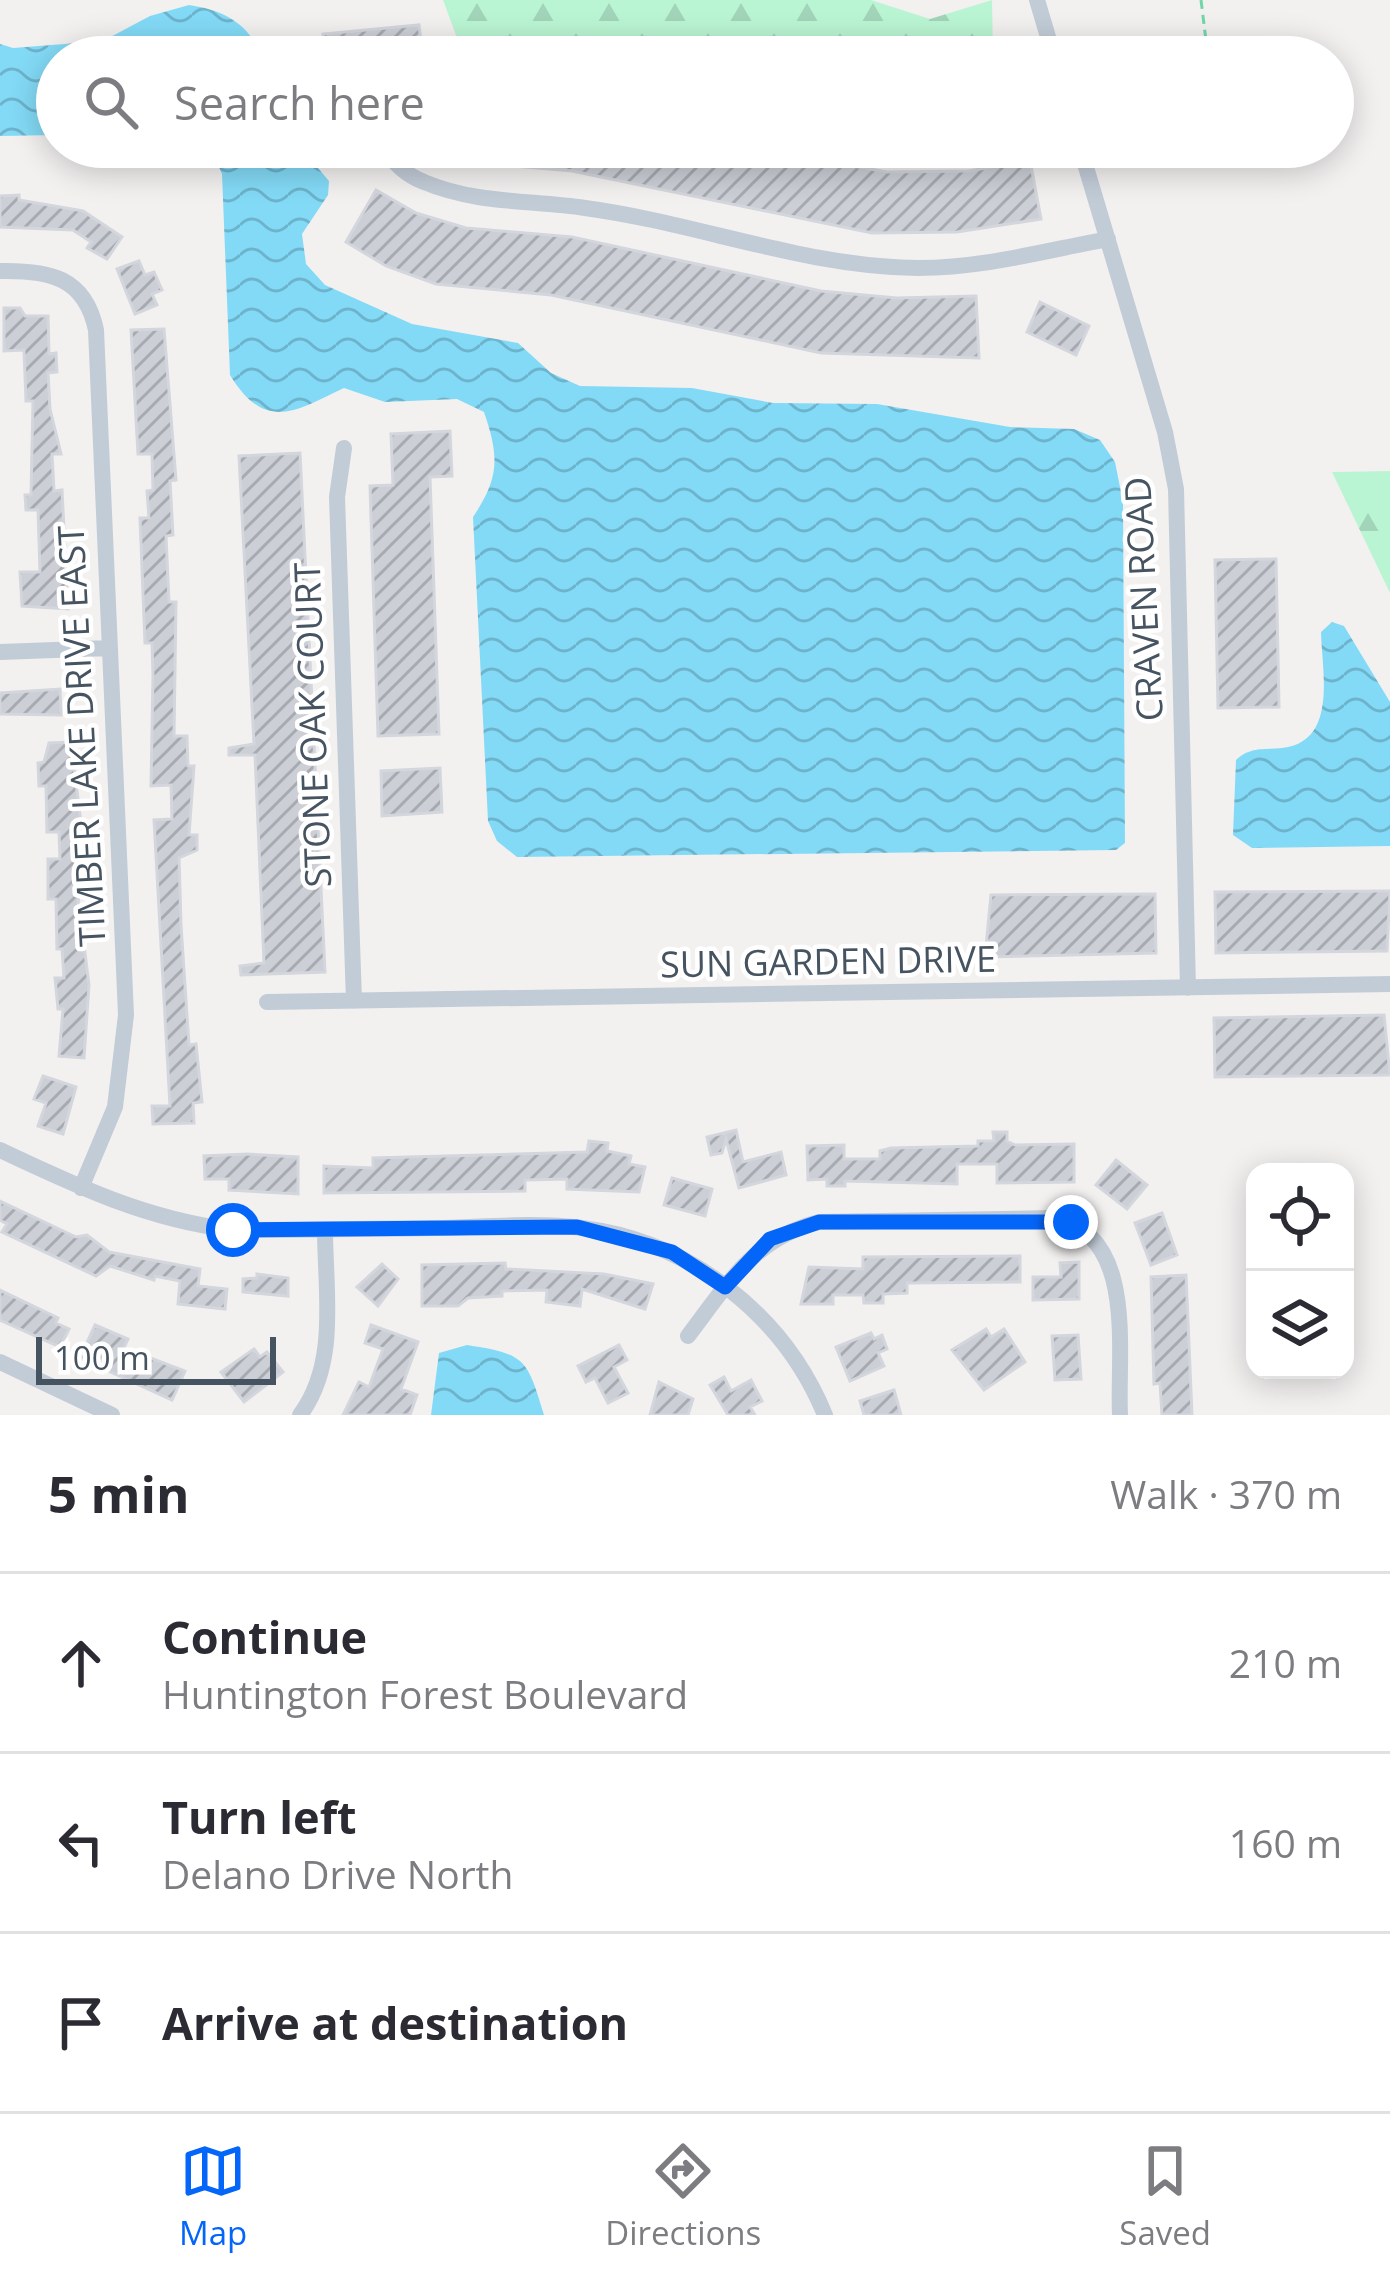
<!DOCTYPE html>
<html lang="en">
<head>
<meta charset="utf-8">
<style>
  :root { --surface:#fff; --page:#f7f7f7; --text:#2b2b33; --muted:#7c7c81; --line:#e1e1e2; --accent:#0465f9 }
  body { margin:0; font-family:"Open Sans",sans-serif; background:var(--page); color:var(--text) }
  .controls { position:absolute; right:36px; bottom:36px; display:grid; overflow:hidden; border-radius:24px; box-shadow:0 6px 30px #0003 }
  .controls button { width:108px; height:108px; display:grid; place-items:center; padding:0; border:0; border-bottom:3px solid var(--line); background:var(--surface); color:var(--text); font:60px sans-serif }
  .scale { position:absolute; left:36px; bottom:30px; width:240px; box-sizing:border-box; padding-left:12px; border:6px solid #465360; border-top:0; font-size:33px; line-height:42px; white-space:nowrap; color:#465360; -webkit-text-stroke:9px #fff; paint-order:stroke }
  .stop { position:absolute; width:36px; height:36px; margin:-27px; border:9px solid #0465f9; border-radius:50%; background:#fff }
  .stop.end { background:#0465f9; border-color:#fff; box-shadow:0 3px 12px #0008 }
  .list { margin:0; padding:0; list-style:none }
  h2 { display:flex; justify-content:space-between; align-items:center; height:156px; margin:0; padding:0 48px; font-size:51px }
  h2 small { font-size:39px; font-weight:400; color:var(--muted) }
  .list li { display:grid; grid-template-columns:78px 1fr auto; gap:36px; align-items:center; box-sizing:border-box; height:180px; padding:0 48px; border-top:3px solid var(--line) }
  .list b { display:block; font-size:45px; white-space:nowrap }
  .list p { margin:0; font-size:39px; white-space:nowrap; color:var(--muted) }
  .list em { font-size:39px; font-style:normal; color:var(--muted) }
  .icon { flex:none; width:66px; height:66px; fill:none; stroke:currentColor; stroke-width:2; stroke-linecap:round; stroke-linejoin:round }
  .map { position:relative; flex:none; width:1390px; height:1415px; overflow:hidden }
  .search { position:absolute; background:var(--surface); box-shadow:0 6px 30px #0003; left:36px; right:36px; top:36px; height:132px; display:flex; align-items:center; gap:30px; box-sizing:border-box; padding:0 42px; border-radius:66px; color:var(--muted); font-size:45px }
  .sheet { height:696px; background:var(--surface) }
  nav { display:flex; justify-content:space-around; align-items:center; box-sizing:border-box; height:168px; border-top:3px solid var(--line); background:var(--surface); font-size:33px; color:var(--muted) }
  nav a { display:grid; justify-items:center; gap:6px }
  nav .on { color:var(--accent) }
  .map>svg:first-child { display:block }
  .forest { fill:url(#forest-firs) }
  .water { fill:url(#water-waves) }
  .building { fill:url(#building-hatch); stroke:#d3d6dc; stroke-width:3 }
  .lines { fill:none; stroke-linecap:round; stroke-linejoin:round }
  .path { stroke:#6ed7a7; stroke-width:3; stroke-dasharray:9 6; stroke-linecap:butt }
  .minor { stroke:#c2ccd7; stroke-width:16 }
  .route { stroke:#0465f9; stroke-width:15 }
  .labels { text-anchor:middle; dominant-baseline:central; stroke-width:9; stroke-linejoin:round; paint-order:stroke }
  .street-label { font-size:36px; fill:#465360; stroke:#fff }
</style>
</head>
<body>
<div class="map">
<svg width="1390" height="1415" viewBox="0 0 1390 1415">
  <defs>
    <pattern id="forest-firs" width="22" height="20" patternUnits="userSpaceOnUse" patternTransform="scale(3)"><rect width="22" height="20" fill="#baf5d3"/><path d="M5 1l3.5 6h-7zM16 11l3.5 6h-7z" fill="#a1d4b8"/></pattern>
    <pattern id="water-waves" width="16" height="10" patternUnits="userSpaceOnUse" patternTransform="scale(3)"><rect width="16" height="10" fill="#83daf6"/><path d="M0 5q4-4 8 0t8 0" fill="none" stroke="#6db3cb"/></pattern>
    <pattern id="building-hatch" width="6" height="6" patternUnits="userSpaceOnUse" patternTransform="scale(3)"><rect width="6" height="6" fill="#cccfd6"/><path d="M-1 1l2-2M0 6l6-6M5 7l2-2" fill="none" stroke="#a7abb1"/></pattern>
  </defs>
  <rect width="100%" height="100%" fill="#f3f0f0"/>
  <path class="forest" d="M 443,0 L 871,0 L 930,19 L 992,0 L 993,54 L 464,57 Z
    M 1390,471 L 1390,593 L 1332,472 Z"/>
  <path class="water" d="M 189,5 C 223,10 249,23 262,57 L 57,57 L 57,135 L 0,136 L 0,44 L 13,48 L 103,41 L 150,16 Z
    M 210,147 L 300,147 L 329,181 L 328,195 L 302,234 L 306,264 L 325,285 L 412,324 L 518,343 L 551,373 L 580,386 L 692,388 L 773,403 L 877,404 L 1010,427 L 1074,429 L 1100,440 L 1115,462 L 1123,502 L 1125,843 L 1116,850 L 517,857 L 497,841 L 488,821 L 473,517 C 500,477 499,456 484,412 L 457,399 L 385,402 L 344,388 C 294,412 265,432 230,375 L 222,174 Z
    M 1332,622 L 1344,626 L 1390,702 L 1390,846 L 1252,848 L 1233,835 L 1236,760 C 1251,746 1263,750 1282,748 C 1338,742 1322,672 1321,632 Z
    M 467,1345 C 526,1354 527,1359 544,1415 L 431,1415 L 439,1353 Z"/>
  <path class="building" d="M 419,25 L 423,57 L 326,57 L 323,34 Z
    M 470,147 L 745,147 L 887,172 L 969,171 L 1030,160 L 1041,219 L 957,232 L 872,233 L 572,171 L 468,162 Z
    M 376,190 L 416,213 L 466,228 L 572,237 L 821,291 L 897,298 L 976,296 L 979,358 L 821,353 L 551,295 L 436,284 L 386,266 L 346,242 Z
    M 19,195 L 19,200 L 83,211 L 122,237 L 107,259 L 87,248 L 91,242 L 73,230 L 0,227 L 0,196 Z
    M 139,261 L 145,275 L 154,272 L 162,290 L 152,294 L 157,305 L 135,314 L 117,269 Z
    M 1040,302 L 1089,326 L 1076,355 L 1027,332 Z
    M 4,308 L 20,308 L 25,316 L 48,316 L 49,354 L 56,353 L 57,372 L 48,373 L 50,409 L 61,454 L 52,454 L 54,491 L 62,490 L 68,609 L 22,606 L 20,572 L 40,572 L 38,510 L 26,510 L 25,495 L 31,495 L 33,401 L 26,401 L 24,350 L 4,351 Z
    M 164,329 L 176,480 L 170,481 L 173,535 L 166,536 L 169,602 L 176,602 L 174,736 L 187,736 L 188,766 L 194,766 L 189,835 L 197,835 L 197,850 L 179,858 L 181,925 L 189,1045 L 196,1044 L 202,1102 L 193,1103 L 194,1123 L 153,1124 L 152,1106 L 170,1106 L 154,820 L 172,819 L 171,785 L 151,786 L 153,675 L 152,643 L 145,643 L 140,518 L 149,518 L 147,491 L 153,490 L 152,454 L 138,454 L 131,330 Z
    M 450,431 L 452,476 L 430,477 L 439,734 L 378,736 L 370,486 L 393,485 L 391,434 Z
    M 300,453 L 325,972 L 241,975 L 240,966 L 264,963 L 255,755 L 229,755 L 229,748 L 254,744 L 239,456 Z
    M 1276,559 L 1279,707 L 1218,708 L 1215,560 Z
    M 60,689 L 61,715 L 0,714 L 0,693 Z
    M 71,742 L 82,831 L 77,929 L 82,929 L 89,985 L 84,1058 L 59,1056 L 63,1009 L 58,1009 L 55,978 L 64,978 L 62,949 L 57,949 L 56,899 L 48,899 L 48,859 L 60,859 L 59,832 L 47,832 L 46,786 L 39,786 L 38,763 L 44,762 L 49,743 Z
    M 440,768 L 442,812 L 382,816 L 381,771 Z
    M 1390,891 L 1387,951 L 1216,953 L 1215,892 Z
    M 1155,894 L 1156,953 L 985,957 L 991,895 Z
    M 1384,1015 L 1390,1075 L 1215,1077 L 1214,1018 Z
    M 43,1076 L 76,1087 L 63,1134 L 38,1126 L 46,1103 L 34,1099 Z
    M 736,1130 L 743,1162 L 781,1152 L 786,1175 L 739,1188 L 726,1139 L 722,1153 L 711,1155 L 707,1137 Z
    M 993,1132 L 1007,1132 L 1007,1141 L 1015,1145 L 1074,1144 L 1074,1182 L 997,1183 L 997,1164 L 957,1164 L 957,1184 L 845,1181 L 845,1186 L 827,1186 L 827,1179 L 808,1180 L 807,1146 L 844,1145 L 844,1159 L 880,1159 L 880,1151 L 891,1148 L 978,1146 L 978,1141 L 994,1141 Z
    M 589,1141 L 608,1143 L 607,1151 L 631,1156 L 629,1164 L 645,1167 L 639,1192 L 567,1189 L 567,1179 L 525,1180 L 525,1191 L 324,1193 L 324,1166 L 373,1168 L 373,1158 L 587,1152 Z
    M 247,1154 L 298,1157 L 298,1194 L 229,1190 L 229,1179 L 205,1179 L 204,1156 Z
    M 1116,1160 L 1147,1185 L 1127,1209 L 1096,1185 Z
    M 672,1178 L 712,1189 L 705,1216 L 664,1205 Z
    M 0,1201 L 76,1237 L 87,1235 L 109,1252 L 200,1269 L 198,1286 L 227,1289 L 225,1309 L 178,1304 L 180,1281 L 155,1276 L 154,1280 L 110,1266 L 96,1276 L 2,1232 L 7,1224 L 0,1220 Z
    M 1162,1213 L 1177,1255 L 1151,1265 L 1135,1223 Z
    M 1020,1256 L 1020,1282 L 907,1283 L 907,1293 L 883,1294 L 883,1303 L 864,1303 L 863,1295 L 833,1295 L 833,1304 L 801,1304 L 809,1267 L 863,1269 L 863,1257 Z
    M 1079,1262 L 1079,1299 L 1033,1300 L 1033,1277 L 1061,1277 L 1060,1263 Z
    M 505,1263 L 506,1269 L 604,1274 L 653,1284 L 645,1309 L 582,1289 L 580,1306 L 546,1302 L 547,1290 L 502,1291 L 502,1296 L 468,1298 L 458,1306 L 422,1306 L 422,1265 Z
    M 382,1264 L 398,1279 L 378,1306 L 357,1287 Z
    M 257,1274 L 288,1278 L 288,1296 L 243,1292 L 243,1279 L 257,1278 Z
    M 1186,1275 L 1192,1415 L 1162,1415 L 1160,1383 L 1154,1384 L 1151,1277 Z
    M 0,1290 L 58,1318 L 56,1323 L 69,1329 L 60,1347 L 0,1320 Z
    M 95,1325 L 128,1339 L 124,1348 L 185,1371 L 172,1400 L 80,1358 Z
    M 371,1325 L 418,1342 L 401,1389 L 417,1395 L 410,1415 L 343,1415 L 359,1382 L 369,1387 L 383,1349 L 365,1343 Z
    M 986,1329 L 991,1337 L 1004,1329 L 1025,1362 L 984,1390 L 952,1350 Z
    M 871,1333 L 874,1339 L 882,1335 L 887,1349 L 878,1353 L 884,1366 L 850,1381 L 836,1347 Z
    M 1078,1335 L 1081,1379 L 1055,1380 L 1052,1336 Z
    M 619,1345 L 627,1360 L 614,1367 L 628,1393 L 608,1403 L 595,1378 L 586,1382 L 578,1366 Z
    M 254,1349 L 260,1357 L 267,1352 L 283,1372 L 244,1402 L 221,1372 Z
    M 724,1377 L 731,1391 L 751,1380 L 762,1401 L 750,1407 L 755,1415 L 728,1415 L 710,1385 Z
    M 659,1382 L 693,1399 L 688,1415 L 650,1415 Z
    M 894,1390 L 901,1415 L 864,1415 L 860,1401 Z"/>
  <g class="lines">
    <path class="path" d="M 1201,0 L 1208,57
      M 1224,57 L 1232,44"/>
    <path class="minor" d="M 1037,0 L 1054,57
      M 384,147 C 393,163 406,175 424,182 C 476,204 531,200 585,208 C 697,223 805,267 918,268 C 983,268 1044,251 1108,239
      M 1080,147 L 1165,432 L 1176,489 L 1188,988
      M 0,271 C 49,270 85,277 96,330 L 126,1015 L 115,1107 L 81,1188
      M 344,448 L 337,497 L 354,1001
      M 0,652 L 109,648
      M 267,1002 L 1390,984
      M 0,1150 C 76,1186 148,1220 233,1230 C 301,1230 368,1229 436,1228 C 484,1227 535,1222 582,1228 C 690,1241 784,1315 825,1415
      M 688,1336 C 726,1286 755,1237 819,1222 L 1056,1218 C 1137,1237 1117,1351 1120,1415
      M 0,1362 L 112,1415
      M 300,1415 C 339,1363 325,1291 325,1230"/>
  </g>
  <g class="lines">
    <path class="route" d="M 233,1230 L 577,1227 L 672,1252 L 725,1287 L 770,1239 L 819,1222 L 1071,1222"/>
  </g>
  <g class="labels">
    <g class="street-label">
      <text transform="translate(1143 599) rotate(-93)">CRAVEN ROAD</text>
      <text transform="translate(312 725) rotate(-92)">STONE OAK COURT</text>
      <text transform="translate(81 736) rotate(-93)">TIMBER LAKE DRIVE EAST</text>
      <text transform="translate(828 961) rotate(-1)">SUN GARDEN DRIVE</text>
    </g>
  </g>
</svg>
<div class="controls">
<button><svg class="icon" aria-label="locate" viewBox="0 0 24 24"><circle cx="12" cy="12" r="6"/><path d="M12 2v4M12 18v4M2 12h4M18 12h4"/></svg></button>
<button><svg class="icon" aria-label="layers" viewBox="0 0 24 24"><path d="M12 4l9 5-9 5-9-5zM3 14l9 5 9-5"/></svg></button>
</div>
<div class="scale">100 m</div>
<div class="stop" style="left:233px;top:1230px"></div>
<div class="stop end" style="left:1071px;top:1222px"></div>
<div class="search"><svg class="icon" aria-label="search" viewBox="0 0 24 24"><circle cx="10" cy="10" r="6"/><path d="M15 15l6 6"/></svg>Search here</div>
</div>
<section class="sheet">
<h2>5 min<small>Walk · 370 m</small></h2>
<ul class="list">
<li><svg class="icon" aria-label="ahead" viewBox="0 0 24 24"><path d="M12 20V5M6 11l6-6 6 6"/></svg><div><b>Continue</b><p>Huntington Forest Boulevard</p></div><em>210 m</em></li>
<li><svg class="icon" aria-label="left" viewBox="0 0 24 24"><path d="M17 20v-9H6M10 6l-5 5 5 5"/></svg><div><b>Turn left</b><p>Delano Drive North</p></div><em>160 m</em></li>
<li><svg class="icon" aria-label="arrive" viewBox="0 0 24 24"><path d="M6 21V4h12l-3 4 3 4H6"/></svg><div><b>Arrive at destination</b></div></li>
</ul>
</section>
<nav>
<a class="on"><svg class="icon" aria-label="map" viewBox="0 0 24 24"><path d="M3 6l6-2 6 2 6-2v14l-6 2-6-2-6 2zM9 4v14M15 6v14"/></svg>Map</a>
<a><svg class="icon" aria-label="directions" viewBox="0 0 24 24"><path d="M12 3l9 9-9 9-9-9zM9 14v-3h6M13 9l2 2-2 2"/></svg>Directions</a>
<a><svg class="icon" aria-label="saved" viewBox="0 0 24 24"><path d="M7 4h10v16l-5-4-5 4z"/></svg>Saved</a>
</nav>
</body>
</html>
